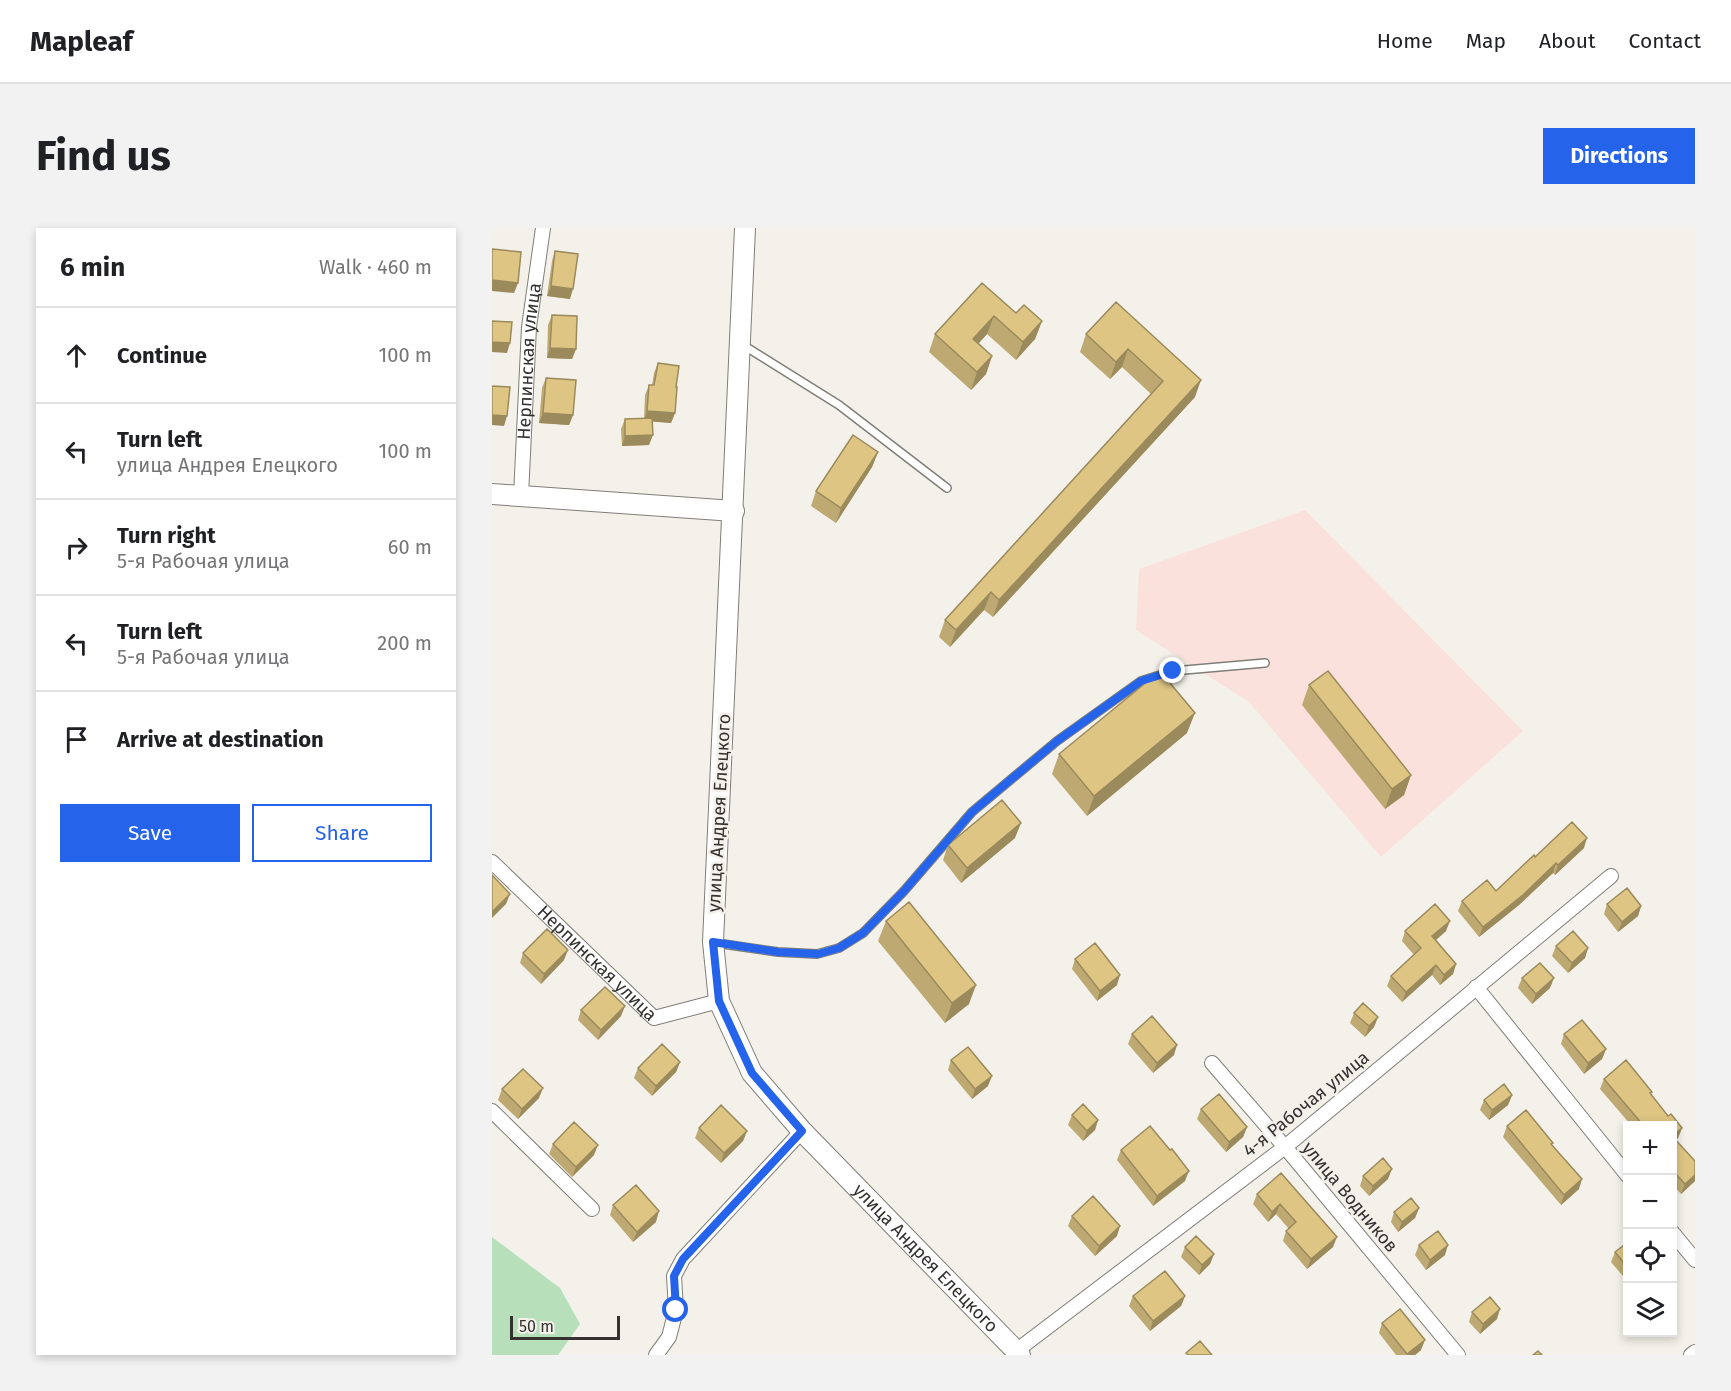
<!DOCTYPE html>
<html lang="en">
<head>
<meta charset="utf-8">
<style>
  :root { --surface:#fff; --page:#f2f2f2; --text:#202124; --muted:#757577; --line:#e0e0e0; --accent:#2563eb }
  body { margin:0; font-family:"Fira Sans",sans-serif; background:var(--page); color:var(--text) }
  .controls { position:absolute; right:18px; bottom:18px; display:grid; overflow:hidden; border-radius:0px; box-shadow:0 3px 9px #0003 }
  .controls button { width:54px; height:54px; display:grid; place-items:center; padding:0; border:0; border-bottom:2px solid var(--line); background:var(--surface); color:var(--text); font:30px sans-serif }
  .scale { position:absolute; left:18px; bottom:15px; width:110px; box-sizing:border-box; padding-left:6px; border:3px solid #333230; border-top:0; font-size:16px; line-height:21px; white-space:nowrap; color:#333230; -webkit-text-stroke:4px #f4f1ea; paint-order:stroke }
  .stop { position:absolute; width:18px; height:18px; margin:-14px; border:4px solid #2563eb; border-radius:50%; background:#fff }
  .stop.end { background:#2563eb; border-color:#fff; box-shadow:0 2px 6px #0008 }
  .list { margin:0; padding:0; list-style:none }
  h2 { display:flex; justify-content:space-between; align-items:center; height:78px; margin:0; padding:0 24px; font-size:26px }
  h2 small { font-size:20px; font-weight:400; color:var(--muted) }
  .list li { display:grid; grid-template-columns:39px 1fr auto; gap:18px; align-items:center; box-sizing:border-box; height:96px; padding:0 24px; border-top:2px solid var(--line) }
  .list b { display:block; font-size:22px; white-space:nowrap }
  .list p { margin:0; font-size:20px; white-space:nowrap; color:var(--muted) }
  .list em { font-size:20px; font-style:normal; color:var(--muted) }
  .actions { display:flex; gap:12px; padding:18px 24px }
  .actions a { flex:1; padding:14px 0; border:2px solid var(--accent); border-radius:0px; text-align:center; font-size:21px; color:var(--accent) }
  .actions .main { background:var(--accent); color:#fff }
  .icon { flex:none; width:33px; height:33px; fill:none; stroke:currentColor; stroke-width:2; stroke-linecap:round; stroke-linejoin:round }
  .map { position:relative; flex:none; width:1203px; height:1127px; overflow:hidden; border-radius:0px }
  header { display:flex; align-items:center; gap:36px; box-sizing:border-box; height:84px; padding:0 30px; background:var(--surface); border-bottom:2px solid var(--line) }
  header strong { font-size:28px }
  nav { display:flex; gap:33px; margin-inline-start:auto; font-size:21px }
  .intro { display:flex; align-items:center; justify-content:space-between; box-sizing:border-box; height:144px; padding:0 36px }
  h1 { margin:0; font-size:42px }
  .button { padding:15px 27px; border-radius:0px; background:var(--accent); color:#fff; font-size:21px; font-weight:700 }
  main { display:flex; gap:36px; padding:0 36px }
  aside { flex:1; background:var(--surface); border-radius:0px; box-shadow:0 3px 9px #0003 }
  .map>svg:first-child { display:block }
  .industrial { fill:#fbe1db }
  .green { fill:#b6dfba }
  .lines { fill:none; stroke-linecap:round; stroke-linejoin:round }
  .lane-casing { stroke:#807e78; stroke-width:10 }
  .street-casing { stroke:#807e78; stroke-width:16 }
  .secondary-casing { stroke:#807e78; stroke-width:22 }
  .lane { stroke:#fff; stroke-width:7 }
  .street { stroke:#fff; stroke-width:14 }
  .secondary { stroke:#fff; stroke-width:20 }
  .wall { fill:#bfa972 }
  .shaded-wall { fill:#9b8a5c }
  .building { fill:#dec584; stroke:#9b8a5c; stroke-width:1.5 }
  .route { stroke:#2563eb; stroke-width:8 }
  .labels { text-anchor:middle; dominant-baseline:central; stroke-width:5; stroke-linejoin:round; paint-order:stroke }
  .street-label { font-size:18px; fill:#333230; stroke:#f4f1ea }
</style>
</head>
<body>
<header>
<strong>Mapleaf</strong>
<nav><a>Home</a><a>Map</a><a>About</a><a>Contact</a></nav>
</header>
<div class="intro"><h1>Find us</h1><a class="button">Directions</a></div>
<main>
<aside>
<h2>6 min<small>Walk · 460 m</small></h2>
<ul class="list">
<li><svg class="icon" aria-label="ahead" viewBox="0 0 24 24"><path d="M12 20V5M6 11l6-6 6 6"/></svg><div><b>Continue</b></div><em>100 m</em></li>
<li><svg class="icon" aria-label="left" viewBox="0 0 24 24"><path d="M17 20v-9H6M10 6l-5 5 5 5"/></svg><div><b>Turn left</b><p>улица Андрея Елецкого</p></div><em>100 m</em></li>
<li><svg class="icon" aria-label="right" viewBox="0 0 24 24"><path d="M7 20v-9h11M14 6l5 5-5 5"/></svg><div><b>Turn right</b><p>5-я Рабочая улица</p></div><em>60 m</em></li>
<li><svg class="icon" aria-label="left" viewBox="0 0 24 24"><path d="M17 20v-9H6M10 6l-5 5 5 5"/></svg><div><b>Turn left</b><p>5-я Рабочая улица</p></div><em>200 m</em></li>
<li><svg class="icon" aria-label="arrive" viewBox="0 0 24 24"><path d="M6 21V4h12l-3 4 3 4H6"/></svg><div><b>Arrive at destination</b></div></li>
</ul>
<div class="actions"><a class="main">Save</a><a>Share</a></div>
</aside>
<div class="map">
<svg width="1203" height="1127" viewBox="0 0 1203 1127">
  <rect width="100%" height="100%" fill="#f4f1ea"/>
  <path class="industrial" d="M 813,282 L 1031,503 L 889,629 L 757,474 L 644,402 L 647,341 Z"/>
  <path class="green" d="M 0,1009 L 68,1060 L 88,1096 L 66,1127 L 0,1127 Z"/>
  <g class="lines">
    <g class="lane-casing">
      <path id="lane" d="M 251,117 L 347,177 L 455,260
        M 224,715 L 286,724 L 325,726 L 347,720 L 371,705 L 412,663 L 480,584 L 565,513 L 649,453 L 681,443 L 773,435"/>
    </g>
    <g class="street-casing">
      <g id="street">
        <path id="s1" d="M 29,268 L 37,99 L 51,0"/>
        <path id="s2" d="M 0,634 L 162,790 L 227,773"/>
        <path d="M 984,759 L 1136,948"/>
        <path d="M 720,835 L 793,919 L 966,1127"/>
        <path d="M 0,883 L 100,981"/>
        <path d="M 1180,1004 L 1203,1032"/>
        <path d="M 524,1123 L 793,919 L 1119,648"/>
        <path d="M 164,1127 L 177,1109 L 184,1082 L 182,1048 L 191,1031 L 310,903"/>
        <path d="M 1199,1127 L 1203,1124"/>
      </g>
    </g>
    <g class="secondary-casing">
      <g id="secondary">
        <path id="s3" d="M 253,0 L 221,714 L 227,773 L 260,845 L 310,903 L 528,1127"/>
        <path d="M 0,266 L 242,283"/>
      </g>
    </g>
    <use href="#lane" class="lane"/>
    <use href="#street" class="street"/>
    <use href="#secondary" class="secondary"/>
  </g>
  <path class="wall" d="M 63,23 L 78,71 L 55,68 L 60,33 Z
    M 490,55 L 524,85 L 550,93 L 543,111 L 524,132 L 495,106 L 487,115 L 500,128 L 494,146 L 479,162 L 437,124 L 443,106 Z
    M 624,74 L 703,169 L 501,389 L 492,382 L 458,419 L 447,409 L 453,392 L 659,166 L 630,139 L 618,151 L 588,124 L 594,106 Z
    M 60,87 L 84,121 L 80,131 L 55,130 L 56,97 Z
    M 166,135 L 184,159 L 183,185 L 179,195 L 160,193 L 157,217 L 130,218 L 129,201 L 133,191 L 152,191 L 153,167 L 157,157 L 160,157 L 162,145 Z
    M 54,150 L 81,187 L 77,197 L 47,195 L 50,160 Z
    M 386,224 L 380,239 L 344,295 L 319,278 L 324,263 Z
    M 817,457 L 919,547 L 912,567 L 893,581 L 810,477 Z
    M 695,505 L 595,588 L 560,546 L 567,526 Z
    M 523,610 L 469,655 L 451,632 L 456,617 Z
    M 1092,620 L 1063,647 L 1061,645 L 1027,677 L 987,709 L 966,683 L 970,673 L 1004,663 L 1043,629 Z
    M 1115,676 L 1149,678 L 1146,688 L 1126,704 L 1112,686 Z
    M 394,693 L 477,776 L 453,795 L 386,713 Z
    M 913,703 L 954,703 L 944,712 L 964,736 L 961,746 L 948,757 L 940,747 L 910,774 L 895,758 L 899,748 L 922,727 L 910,713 Z
    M 1064,718 L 1096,720 L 1093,730 L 1076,745 L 1060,728 Z
    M 31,725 L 72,732 L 49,756 L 28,735 Z
    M 583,731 L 625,757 L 605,773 L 580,741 Z
    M 1030,750 L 1058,760 L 1040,776 L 1026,760 Z
    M 89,782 L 129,788 L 106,812 L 86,792 Z
    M 862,785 L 886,789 L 882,799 L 873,809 L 858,795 Z
    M 640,806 L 682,827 L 661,845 L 636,816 Z
    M 1072,806 L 1114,821 L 1110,831 L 1092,846 L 1069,816 Z
    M 459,832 L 496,858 L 480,871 L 456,842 Z
    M 1134,832 L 1160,864 L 1159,867 L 1176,888 L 1179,886 L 1190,900 L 1186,910 L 1184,912 L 1203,933 L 1203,953 L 1189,966 L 1180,956 L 1180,897 L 1139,897 L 1108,861 L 1112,851 Z
    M 188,834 L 184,844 L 160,868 L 142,850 L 146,840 Z
    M 10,861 L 47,870 L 26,891 L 6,872 Z
    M 1020,867 L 1016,877 L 997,892 L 988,882 L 992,872 Z
    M 709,881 L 755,899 L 751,909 L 734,924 L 705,891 Z
    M 580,887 L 606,892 L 603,902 L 591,913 L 576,897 Z
    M 1015,898 L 1061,915 L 1060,917 L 1087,961 L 1069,977 L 1011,909 Z
    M 207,900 L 255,903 L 251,913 L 229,935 L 203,910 Z
    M 61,916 L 102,927 L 80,949 L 57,926 Z
    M 629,922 L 693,953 L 661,978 L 625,932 Z
    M 789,945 L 841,1019 L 815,1041 L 791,1013 L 794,1003 L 797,1001 L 784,986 L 776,994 L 761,976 L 765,966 Z
    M 871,948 L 896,951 L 877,968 L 868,958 Z
    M 121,977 L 164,994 L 141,1014 L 118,987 Z
    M 927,980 L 923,990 L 906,1004 L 899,994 L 902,984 Z
    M 580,988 L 625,1008 L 603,1028 L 576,998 Z
    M 1136,1014 L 1136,1054 L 1119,1034 L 1123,1024 Z
    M 927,1017 L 953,1027 L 934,1042 L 923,1027 Z
    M 693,1019 L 722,1026 L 718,1036 L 707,1047 L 689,1029 Z
    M 641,1068 L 693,1068 L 689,1078 L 658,1103 L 637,1078 Z
    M 980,1084 L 1005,1091 L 988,1106 L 977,1094 Z
    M 890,1095 L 929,1122 L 923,1127 L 904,1127 L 887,1105 Z"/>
  <path class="shaded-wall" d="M 0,52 L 26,55 L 22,65 L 0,63 Z
    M 59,58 L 81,61 L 78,71 L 55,68 Z
    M 502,88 L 495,106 L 475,128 L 481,111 Z
    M 550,93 L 543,111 L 524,132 L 531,114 Z
    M 0,114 L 18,115 L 15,125 L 0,124 Z
    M 58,120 L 84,121 L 80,131 L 55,130 Z
    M 636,121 L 630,139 L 618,151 L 624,134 Z
    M 500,128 L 494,146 L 479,162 L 485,144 Z
    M 709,152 L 703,169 L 501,389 L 507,372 Z
    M 155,183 L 183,185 L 179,195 L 152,193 Z
    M 51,185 L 81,187 L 77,197 L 47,195 Z
    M 0,187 L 15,188 L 12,198 L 0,197 Z
    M 161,207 L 157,217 L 130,218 L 133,208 Z
    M 386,224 L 380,239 L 344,295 L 349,280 Z
    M 499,364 L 492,382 L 458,419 L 464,402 Z
    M 703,485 L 695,505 L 595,588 L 602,568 Z
    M 919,547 L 912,567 L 893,581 L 900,561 Z
    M 529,595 L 523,610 L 469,655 L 475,640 Z
    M 1095,610 L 1092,620 L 1063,647 L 1066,637 Z
    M 1064,635 L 1061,645 L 1027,677 L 987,709 L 991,699 Z
    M 18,666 L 14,676 L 0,690 L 0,684 Z
    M 1149,678 L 1146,688 L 1126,704 L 1130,694 Z
    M 958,693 L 954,703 L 937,718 L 940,708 Z
    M 1096,720 L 1093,730 L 1076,745 L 1080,735 Z
    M 76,722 L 72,732 L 49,756 L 52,746 Z
    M 964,736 L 961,746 L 948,757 L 952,747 Z
    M 944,737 L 940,747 L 910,774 L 914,764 Z
    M 628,747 L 625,757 L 605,773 L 608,763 Z
    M 1062,750 L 1058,760 L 1040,776 L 1044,766 Z
    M 484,757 L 477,776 L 453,795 L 460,775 Z
    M 133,778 L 129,788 L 106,812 L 109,802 Z
    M 886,789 L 882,799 L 873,809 L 877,798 Z
    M 685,817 L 682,827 L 661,845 L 665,835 Z
    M 1114,821 L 1110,831 L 1092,846 L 1096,835 Z
    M 188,834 L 184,844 L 160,868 L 164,858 Z
    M 500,848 L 496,858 L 480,871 L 483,861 Z
    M 51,860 L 47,870 L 26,891 L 30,881 Z
    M 1020,867 L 1016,877 L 997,892 L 1000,882 Z
    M 606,892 L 603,902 L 591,913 L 595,903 Z
    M 755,899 L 751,909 L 734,924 L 737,914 Z
    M 1190,900 L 1186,910 L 1180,915 L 1180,908 Z
    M 255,903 L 251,913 L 229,935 L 232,925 Z
    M 106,917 L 102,927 L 80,949 L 84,939 Z
    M 900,941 L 896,951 L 877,968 L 881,958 Z
    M 697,943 L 693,953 L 661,978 L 665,968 Z
    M 1203,947 L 1203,953 L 1189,966 L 1193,956 Z
    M 1090,951 L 1087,961 L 1069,977 L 1072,967 Z
    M 788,976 L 784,986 L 776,994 L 780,984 Z
    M 927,980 L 923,990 L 906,1004 L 910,994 Z
    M 167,983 L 164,994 L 141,1014 L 145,1004 Z
    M 628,998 L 625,1008 L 603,1028 L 607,1018 Z
    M 845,1009 L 841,1019 L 815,1041 L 819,1031 Z
    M 956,1017 L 953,1027 L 934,1042 L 938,1032 Z
    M 722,1026 L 718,1036 L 707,1047 L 710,1037 Z
    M 693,1068 L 689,1078 L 658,1103 L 661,1093 Z
    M 1008,1081 L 1005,1091 L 988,1106 L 991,1096 Z
    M 933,1112 L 929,1122 L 923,1127 L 915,1127 Z"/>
  <path class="building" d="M 0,21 L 29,24 L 26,55 L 0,52 Z
    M 63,23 L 86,26 L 81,61 L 59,58 Z
    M 490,55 L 524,85 L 532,77 L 550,93 L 531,114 L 502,88 L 481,111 L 500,128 L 485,144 L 443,106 Z
    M 624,74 L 709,152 L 507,372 L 499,364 L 464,402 L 453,392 L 671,153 L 636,121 L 624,134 L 594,106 Z
    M 60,87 L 85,88 L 84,121 L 58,120 Z
    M 0,93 L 20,94 L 18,115 L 0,114 Z
    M 166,135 L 187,138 L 184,159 L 185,159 L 183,185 L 155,183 L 157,157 L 162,157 Z
    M 54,150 L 84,152 L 81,187 L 51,185 Z
    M 0,158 L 18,159 L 15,188 L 0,187 Z
    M 160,190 L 161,207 L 133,208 L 133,191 Z
    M 361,207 L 386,224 L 349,280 L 324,263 Z
    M 668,443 L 703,485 L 602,568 L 567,526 Z
    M 836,443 L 919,547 L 900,561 L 817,457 Z
    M 510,572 L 529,595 L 475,640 L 456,617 Z
    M 1080,594 L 1095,610 L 1066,637 L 1064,635 L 1031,667 L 991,699 L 970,673 L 995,652 L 1004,663 L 1042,627 L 1043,629 Z
    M 0,647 L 18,666 L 0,684 Z
    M 1135,660 L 1149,678 L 1130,694 L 1115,676 Z
    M 417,674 L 484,757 L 460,775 L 394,693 Z
    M 943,676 L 958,693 L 940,708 L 964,736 L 952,747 L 944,737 L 914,764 L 899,748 L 929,720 L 913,703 Z
    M 55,701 L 76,722 L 52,746 L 31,725 Z
    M 1081,703 L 1096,720 L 1080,735 L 1064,718 Z
    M 603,715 L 628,747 L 608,763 L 583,731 Z
    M 1048,735 L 1062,750 L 1044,766 L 1030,750 Z
    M 113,759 L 133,778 L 109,802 L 89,782 Z
    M 871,775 L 886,789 L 877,798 L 862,785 Z
    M 660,788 L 685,817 L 665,835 L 640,806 Z
    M 1090,792 L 1114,821 L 1096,835 L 1072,806 Z
    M 170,816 L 188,834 L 164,858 L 146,840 Z
    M 476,819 L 500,848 L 483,861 L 459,832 Z
    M 1134,832 L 1160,864 L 1158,865 L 1176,888 L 1179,886 L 1190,900 L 1180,908 L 1180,897 L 1151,897 L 1112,851 Z
    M 31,841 L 51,860 L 30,881 L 10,861 Z
    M 1012,856 L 1020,867 L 1000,882 L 992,872 Z
    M 727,866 L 755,899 L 737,914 L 709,881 Z
    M 591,876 L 606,892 L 595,903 L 580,887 Z
    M 229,877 L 255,903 L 232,925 L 207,900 Z
    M 1034,882 L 1061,915 L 1059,916 L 1090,951 L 1072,967 L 1015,898 Z
    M 82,894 L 106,917 L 84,939 L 61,916 Z
    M 658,898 L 678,922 L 680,921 L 697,943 L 665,968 L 629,922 Z
    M 1180,908 L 1203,933 L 1203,947 L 1193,956 L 1180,942 Z
    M 891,930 L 900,941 L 881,958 L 871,948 Z
    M 789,945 L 845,1009 L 819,1031 L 794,1003 L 804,994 L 788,976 L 780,984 L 765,966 Z
    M 144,957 L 167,983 L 145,1004 L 121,977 Z
    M 601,968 L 628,998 L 607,1018 L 580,988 Z
    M 919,970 L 927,980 L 910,994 L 902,984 Z
    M 946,1003 L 956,1017 L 938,1032 L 927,1017 Z
    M 704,1008 L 722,1026 L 710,1037 L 693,1019 Z
    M 1136,1014 L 1136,1040 L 1123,1024 Z
    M 673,1043 L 693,1068 L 661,1093 L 641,1068 Z
    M 998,1069 L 1008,1081 L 991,1096 L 980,1084 Z
    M 908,1081 L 933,1112 L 915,1126 L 890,1095 Z
    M 708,1113 L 720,1127 L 696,1127 L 694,1125 Z
    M 1046,1123 L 1050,1127 L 1041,1127 Z"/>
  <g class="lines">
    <path class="route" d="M 184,1082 L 182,1048 L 191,1031 L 310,903 L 260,845 L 227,773 L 221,714 L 286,724 L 326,726 L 347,720 L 371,705 L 412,663 L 480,584 L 565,513 L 649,453 L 681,443"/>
  </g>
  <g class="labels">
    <g class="street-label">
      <text stroke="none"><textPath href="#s1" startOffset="135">Нерпинская улица</textPath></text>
      <text transform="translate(227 585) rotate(-87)">улица Андрея Елецкого</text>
      <text stroke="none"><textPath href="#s2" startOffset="146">Нерпинская улица</textPath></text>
      <text transform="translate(814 876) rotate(-39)">4-я Рабочая улица</text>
      <text transform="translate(858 969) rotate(50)">улица Водников</text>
      <text stroke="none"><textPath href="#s3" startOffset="1107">улица Андрея Елецкого</textPath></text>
    </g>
  </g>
</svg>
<div class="controls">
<button>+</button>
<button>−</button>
<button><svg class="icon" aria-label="locate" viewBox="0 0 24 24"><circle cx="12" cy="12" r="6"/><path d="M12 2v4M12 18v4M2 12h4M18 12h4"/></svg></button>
<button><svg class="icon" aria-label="layers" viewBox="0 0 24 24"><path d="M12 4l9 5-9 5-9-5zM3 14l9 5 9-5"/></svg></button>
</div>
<div class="scale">50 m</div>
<div class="stop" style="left:184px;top:1082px"></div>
<div class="stop end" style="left:681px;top:443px"></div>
</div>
</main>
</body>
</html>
